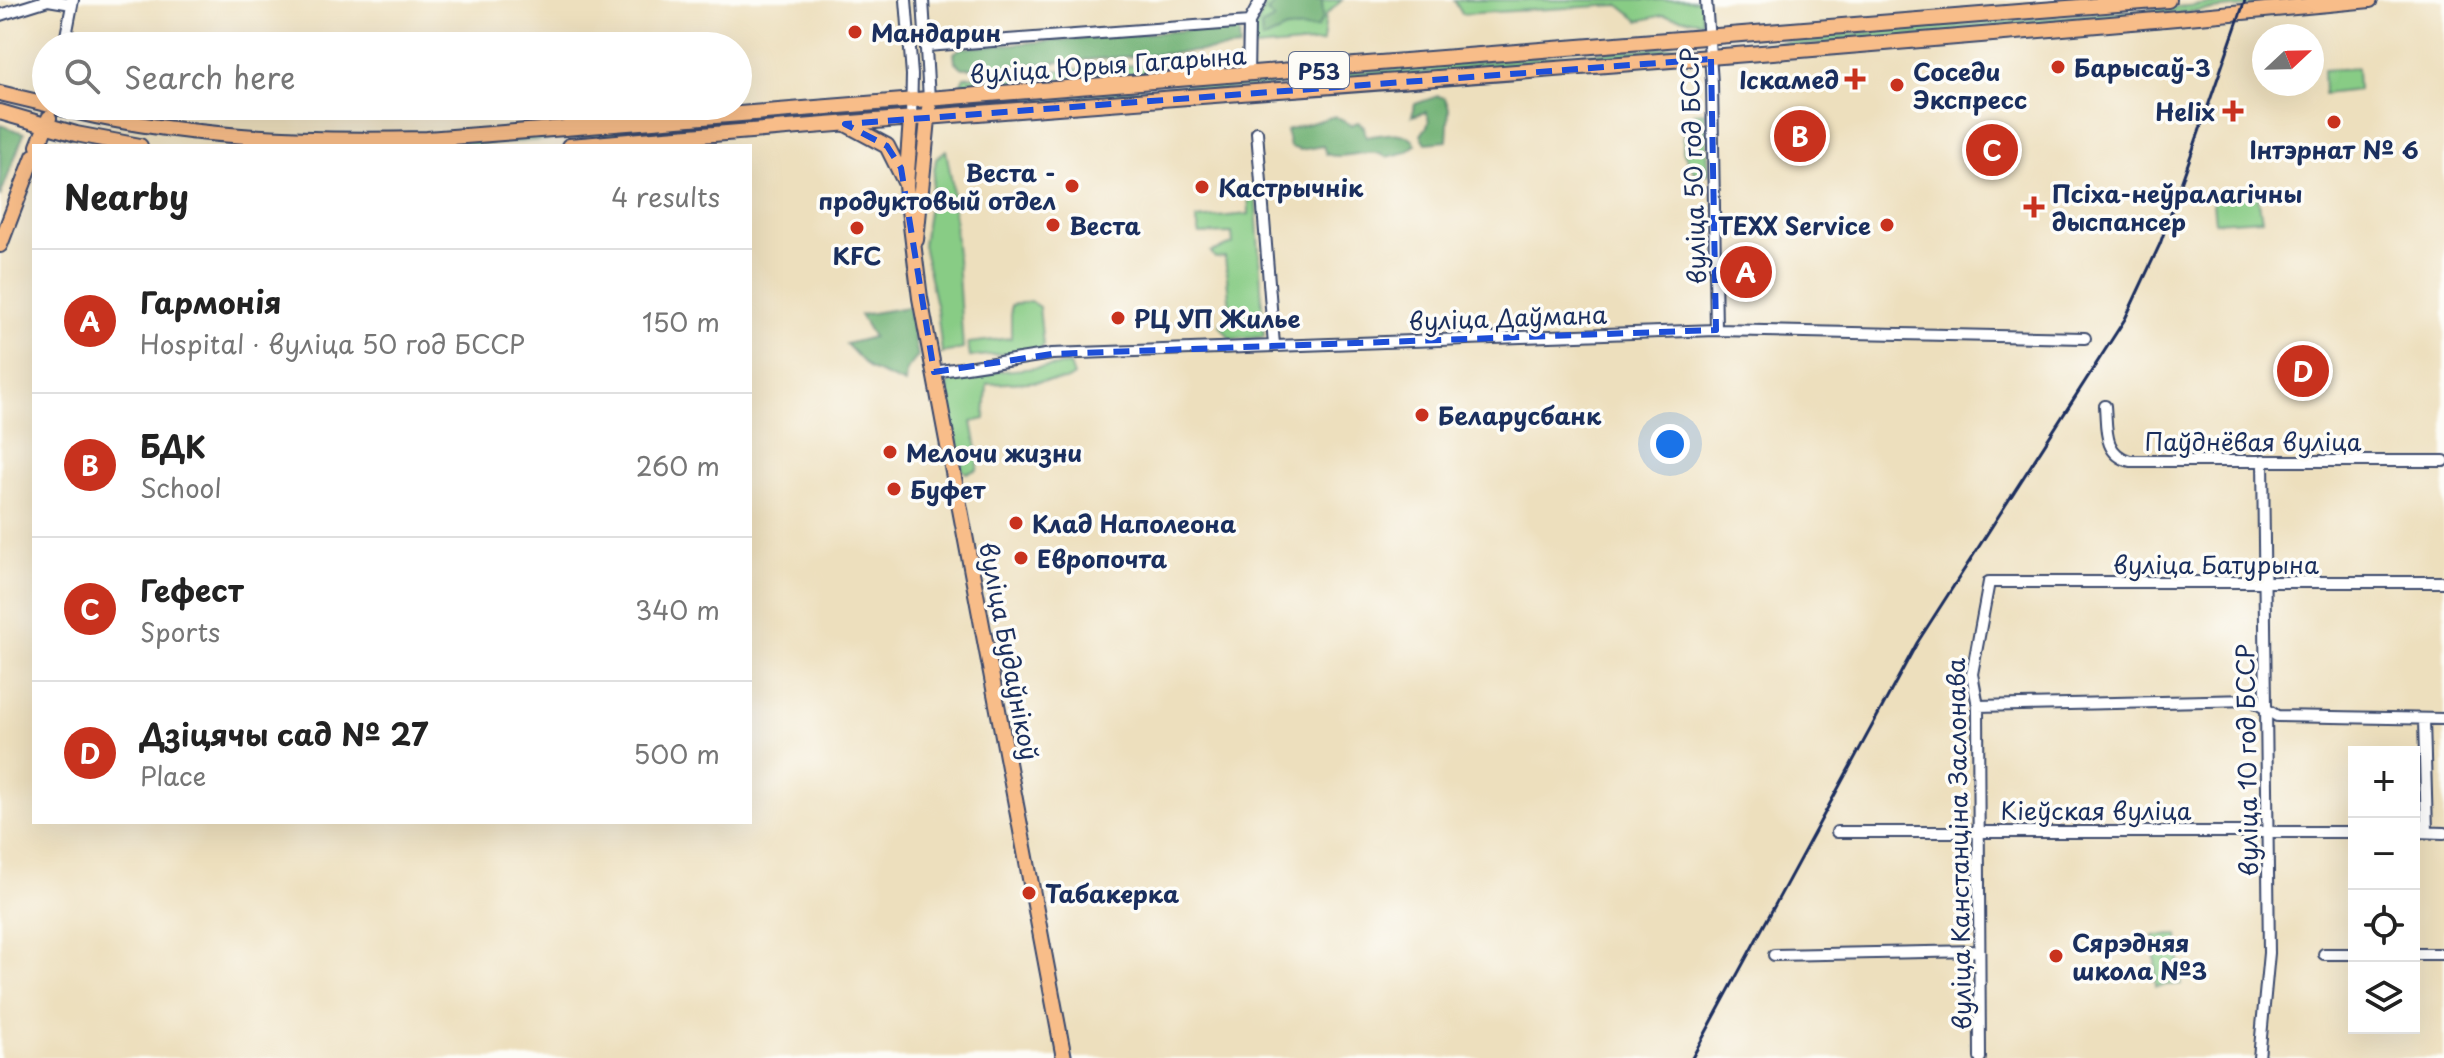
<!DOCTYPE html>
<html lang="en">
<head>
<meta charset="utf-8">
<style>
  :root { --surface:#fff; --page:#f6f6f6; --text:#222; --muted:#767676; --line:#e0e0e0; --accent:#c8321e }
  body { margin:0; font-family:"Playpen Sans",sans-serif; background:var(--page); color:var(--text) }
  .controls { position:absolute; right:24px; bottom:24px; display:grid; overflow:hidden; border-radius:0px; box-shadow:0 8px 32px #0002 }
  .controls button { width:72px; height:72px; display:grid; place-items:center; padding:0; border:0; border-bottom:2px solid var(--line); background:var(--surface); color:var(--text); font:40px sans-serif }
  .compass { position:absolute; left:2252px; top:24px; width:72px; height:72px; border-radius:50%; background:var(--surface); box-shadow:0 8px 32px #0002; rotate:68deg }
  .you { position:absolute; left:1670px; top:444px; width:28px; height:28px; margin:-20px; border:6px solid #fff; border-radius:50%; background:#1a73e8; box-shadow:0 0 0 12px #1a73e833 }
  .badge { display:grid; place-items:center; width:52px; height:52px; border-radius:50%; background:var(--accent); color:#fff; font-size:26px; font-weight:700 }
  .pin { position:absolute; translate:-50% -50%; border:4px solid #fff; box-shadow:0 2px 8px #0006 }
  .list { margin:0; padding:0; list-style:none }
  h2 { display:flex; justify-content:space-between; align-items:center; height:104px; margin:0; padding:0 32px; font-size:34px }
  h2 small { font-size:26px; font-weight:400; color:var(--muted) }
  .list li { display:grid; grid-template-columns:52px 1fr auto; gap:24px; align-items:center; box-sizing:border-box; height:144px; padding:0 32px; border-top:2px solid var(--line) }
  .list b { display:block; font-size:30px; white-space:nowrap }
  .list p { margin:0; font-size:26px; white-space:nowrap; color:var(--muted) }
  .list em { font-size:26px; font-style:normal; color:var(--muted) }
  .icon { flex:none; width:44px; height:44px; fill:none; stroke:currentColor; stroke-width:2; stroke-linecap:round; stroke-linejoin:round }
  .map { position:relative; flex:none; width:2444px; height:1058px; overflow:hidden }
  .search { position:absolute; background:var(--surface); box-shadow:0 8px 32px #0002; left:32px; top:32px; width:720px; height:88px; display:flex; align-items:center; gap:20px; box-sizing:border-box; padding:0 28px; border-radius:44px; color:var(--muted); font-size:30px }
  .panel { position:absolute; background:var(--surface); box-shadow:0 8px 32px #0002; left:32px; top:144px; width:720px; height:680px; border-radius:0px }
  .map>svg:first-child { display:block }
  .green { fill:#88cc85; stroke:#527e72; stroke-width:2 }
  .forest { fill:#6eb072; stroke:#447068; stroke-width:2 }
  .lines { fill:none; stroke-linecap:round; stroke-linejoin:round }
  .minor-casing { stroke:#3a496c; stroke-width:14 }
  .major-casing { stroke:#3a496c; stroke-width:18 }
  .minor { stroke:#fff; stroke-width:10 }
  .major { stroke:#f8bd89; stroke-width:14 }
  .rail { stroke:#1b2f5e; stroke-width:3 }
  .marked { fill:none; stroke:#1d4ed8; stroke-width:6; stroke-dasharray:16 10; stroke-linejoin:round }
  .poi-dot { fill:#c8321e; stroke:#fdfcf7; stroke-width:3 }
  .labels { text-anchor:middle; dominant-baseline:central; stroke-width:7; stroke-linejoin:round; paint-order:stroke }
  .shield { fill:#fdfcf7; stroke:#5f6c8c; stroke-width:2 }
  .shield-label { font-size:22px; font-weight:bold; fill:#1b2f5e }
  .poi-label { font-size:24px; font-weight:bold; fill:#1b2f5e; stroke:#fdfcf7; text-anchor:start }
  .street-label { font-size:24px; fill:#1b2f5e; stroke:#fdfcf7 }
</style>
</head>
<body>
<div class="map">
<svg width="2444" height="1058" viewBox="0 0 2444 1058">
  <rect width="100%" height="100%" fill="#fdfcf7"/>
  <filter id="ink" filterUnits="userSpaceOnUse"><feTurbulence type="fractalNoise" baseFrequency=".0125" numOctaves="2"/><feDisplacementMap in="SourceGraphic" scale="16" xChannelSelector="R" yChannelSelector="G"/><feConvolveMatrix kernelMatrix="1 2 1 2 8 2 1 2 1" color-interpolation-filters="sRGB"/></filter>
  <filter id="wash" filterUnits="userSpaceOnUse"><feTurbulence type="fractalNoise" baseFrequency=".006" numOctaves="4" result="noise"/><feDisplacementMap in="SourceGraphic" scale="32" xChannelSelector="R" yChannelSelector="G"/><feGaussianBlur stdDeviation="1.8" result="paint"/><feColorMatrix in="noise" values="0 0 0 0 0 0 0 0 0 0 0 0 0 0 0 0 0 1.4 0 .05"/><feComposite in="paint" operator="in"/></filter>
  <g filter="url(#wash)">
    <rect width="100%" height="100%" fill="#eddfbd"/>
    <path class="green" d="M 1268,0 L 1342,0 L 1326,15 L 1323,42 L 1255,48 L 1252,36 Z
      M 1454,0 L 1701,0 L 1702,22 L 1663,15 L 1639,21 L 1619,5 L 1462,14 Z
      M 2261,0 L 2323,0 L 1743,51 L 1745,47 L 1833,35 Z
      M 1679,46 L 1679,49 L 1593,60 L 957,111 L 957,106 L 1034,97 Z
      M 1150,64 L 1156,72 L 960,86 L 964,77 Z
      M 2357,68 L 2358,90 L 2324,94 L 2323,70 Z
      M 880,109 L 789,123 L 472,145 L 407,146 Z
      M 1705,112 L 1709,174 L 1695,174 L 1683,151 L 1684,130 L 1695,129 L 1694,113 Z
      M 946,150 L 952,183 L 963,349 L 942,353 L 937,310 L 923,245 L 936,159 Z
      M 1255,185 L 1264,337 L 1230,339 L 1220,325 L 1222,320 L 1231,319 L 1225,257 L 1215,258 L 1211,252 L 1233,244 L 1232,233 L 1200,234 L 1196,219 L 1249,214 L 1248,186 Z
      M 2257,192 L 2262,219 L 2215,222 L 2212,194 Z
      M 1030,301 L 1039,307 L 1043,345 L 1040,350 L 970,357 L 968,343 L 1011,338 L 1011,305 Z
      M 1070,365 L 1074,376 L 1068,380 L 987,384 L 985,419 L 972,422 L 979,460 L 977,470 L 966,473 L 962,469 L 948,392 L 948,385 L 957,375 Z
      M 2178,935 L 2181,984 L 2156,986 L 2154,936 Z"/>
    <path class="forest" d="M 1279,0 L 1322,0 L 1323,18 L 1317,28 L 1286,29 L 1262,40 L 1261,26 L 1274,19 L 1267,12 Z
      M 1239,26 L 1240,48 L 994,67 L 963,68 L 955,62 L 954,53 L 961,48 Z
      M 1438,96 L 1445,98 L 1449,108 L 1447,141 L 1426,143 L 1421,135 C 1427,126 1432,123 1426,112 L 1412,116 L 1415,104 Z
      M 1335,116 L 1351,125 L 1358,122 L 1364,127 L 1366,137 C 1384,134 1405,128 1416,144 L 1407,152 L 1386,157 C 1367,146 1347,161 1326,154 L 1323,146 L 1300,150 L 1290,147 L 1286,130 Z
      M 0,125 L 24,133 L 0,197 Z
      M 908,307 L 918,356 L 906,371 L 905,384 L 870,369 L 846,344 L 873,337 L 860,315 Z"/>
  </g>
  <g filter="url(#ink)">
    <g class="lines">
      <g class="minor-casing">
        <path id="minor" d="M 906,0 L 912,75 L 911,119
          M 923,0 L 929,99
          M 1706,0 L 1712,83 L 1716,330
          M 0,15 L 48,0 L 72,4
          M 64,46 L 73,0
          M 926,46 L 1249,22
          M 1248,75 L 1249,22 L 1261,0
          M 1257,132 L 1274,345
          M 934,372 L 1052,354 L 1716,330 L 2085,338
          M 2105,406 C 2107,428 2103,454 2130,461 L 2444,461
          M 1978,706 L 2252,700 L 2277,716 L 2444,719
          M 2424,719 L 2427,832
          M 1837,832 L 2354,832
          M 2414,832 L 2444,833
          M 2324,954 L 2354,954
          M 2414,954 L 2444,954
          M 1774,955 L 1977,951
          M 1980,1058 L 1978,706 L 1972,674 L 1989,582 L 2444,582
          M 2259,1058 L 2269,953 L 2263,460"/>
      </g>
      <g class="major-casing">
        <path id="major" d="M 0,93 L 46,104
          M 53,106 C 175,138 301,142 427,139 L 2168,0
          M 0,112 L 76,134 L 140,146
          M 911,119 L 906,186 L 920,298 L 1064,1058
          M 846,124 L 887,146 L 905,182
          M 38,146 L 49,118
          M 569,146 C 1169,95 1771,58 2370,0
          M 916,240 L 929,109
          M 0,245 L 34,156"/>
      </g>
      <use href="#minor" class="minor"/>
      <use href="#major" class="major"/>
      <path class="rail" d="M 1692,1058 L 1917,643 L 2125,319 L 2160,244 L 2245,0"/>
    </g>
  </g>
  <path class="marked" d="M 1711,59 L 1716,330 L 1052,354 L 934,372 L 901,168 L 887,146 L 845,124 Z"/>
  <g class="poi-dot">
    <circle cx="855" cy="32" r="8"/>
    <circle cx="2058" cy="67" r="8"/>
    <path d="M1851 67h8v8h8v8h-8v8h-8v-8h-8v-8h8z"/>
    <circle cx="1897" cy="85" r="8"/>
    <path d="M2229 99h8v8h8v8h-8v8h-8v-8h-8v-8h8z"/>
    <circle cx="2334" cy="122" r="8"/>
    <circle cx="1072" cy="186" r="8"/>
    <circle cx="1202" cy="187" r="8"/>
    <path d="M2030 195h8v8h8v8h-8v8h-8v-8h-8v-8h8z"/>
    <circle cx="1053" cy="225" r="8"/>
    <circle cx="1887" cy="225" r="8"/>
    <circle cx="857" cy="228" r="8"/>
    <circle cx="1118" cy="318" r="8"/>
    <circle cx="1422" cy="415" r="8"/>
    <circle cx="890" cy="452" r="8"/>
    <circle cx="894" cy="489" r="8"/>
    <circle cx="1016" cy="523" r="8"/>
    <circle cx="1021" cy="558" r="8"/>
    <circle cx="1029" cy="893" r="8"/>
    <circle cx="2056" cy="956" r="8"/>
  </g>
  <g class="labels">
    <rect class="shield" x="1289" y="52" width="60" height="36" rx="6"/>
    <g class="shield-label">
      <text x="1319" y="70">Р53</text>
    </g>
    <g class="poi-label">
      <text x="871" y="32">Мандарин</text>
      <text x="2074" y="67">Барысаў-3</text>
      <text x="1913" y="71">Соседи<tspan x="1913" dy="28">Экспресс</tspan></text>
      <text x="1839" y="79" text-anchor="end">Іскамед</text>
      <text x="2215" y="111" text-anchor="end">Helix</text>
      <text x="2334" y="149" text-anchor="middle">Інтэрнат № 6</text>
      <text x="1056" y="172" text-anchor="end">Веста -<tspan x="1056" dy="28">продуктовый отдел</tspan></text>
      <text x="1218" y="187">Кастрычнік</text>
      <text x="2052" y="193">Псіха-неўралагічны<tspan x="2052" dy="28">дыспансер</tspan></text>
      <text x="1069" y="225">Веста</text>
      <text x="1871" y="225" text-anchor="end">TEXX Service</text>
      <text x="857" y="255" text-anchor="middle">KFC</text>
      <text x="1134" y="318">РЦ УП Жилье</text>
      <text x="1438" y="415">Беларусбанк</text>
      <text x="906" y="452">Мелочи жизни</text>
      <text x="910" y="489">Буфет</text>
      <text x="1032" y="523">Клад Наполеона</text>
      <text x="1037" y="558">Европочта</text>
      <text x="1045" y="893">Табакерка</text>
      <text x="2072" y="942">Сярэдняя<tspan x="2072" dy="28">школа №3</tspan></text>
    </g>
    <g class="street-label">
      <text transform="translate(1108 64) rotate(-4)">вуліца Юрыя Гагарына</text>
      <text transform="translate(1692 166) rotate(-92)">вуліца 50 год БССР</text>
      <text transform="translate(1508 317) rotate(-2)">вуліца Даўмана</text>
      <text x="2253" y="441">Паўднёвая вуліца</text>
      <text x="2216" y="564">вуліца Батурына</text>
      <text transform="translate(1010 651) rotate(79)">вуліца Будаўнікоў</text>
      <text transform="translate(2246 760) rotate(-91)">вуліца 10 год БССР</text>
      <text x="2096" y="810">Кіеўская вуліца</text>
      <text transform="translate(1958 844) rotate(-91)">вуліца Канстанціна Заслонава</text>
    </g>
  </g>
</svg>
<div class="controls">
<button>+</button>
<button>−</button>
<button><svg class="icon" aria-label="locate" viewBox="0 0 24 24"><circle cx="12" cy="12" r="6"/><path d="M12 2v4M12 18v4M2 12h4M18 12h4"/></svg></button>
<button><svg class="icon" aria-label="layers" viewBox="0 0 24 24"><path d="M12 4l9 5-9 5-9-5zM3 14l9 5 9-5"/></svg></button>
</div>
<svg class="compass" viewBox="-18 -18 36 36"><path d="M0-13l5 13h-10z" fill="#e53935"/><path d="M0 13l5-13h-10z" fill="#767676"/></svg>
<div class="you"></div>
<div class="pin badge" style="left:1746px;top:272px">A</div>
<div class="pin badge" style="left:1800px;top:136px">B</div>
<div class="pin badge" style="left:1992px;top:150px">C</div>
<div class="pin badge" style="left:2303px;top:371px">D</div>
<div class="search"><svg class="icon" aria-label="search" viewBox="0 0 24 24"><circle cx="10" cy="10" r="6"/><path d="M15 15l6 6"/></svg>Search here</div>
<section class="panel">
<h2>Nearby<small>4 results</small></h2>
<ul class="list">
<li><span class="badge">A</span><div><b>Гармонія</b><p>Hospital · вуліца 50 год БССР</p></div><em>150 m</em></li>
<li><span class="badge">B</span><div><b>БДК</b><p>School</p></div><em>260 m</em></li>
<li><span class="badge">C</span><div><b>Гефест</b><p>Sports</p></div><em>340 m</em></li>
<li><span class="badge">D</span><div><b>Дзіцячы сад № 27</b><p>Place</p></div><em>500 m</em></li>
</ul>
</section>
</div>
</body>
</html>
